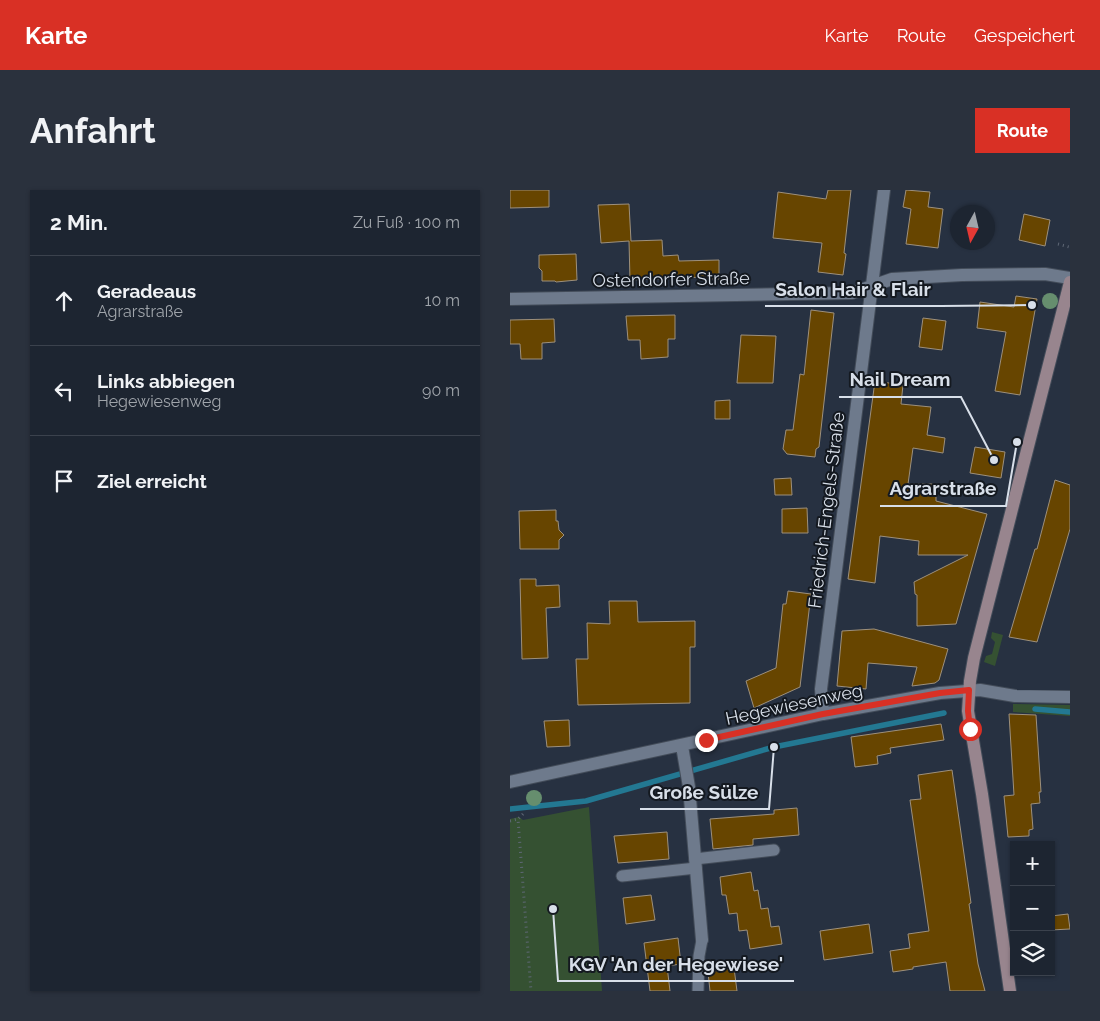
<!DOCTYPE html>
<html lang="de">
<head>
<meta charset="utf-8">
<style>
  :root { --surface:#1d2531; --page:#2a313d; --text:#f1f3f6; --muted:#a0a5ab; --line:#3b424d; --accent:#d93025 }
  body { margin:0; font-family:Raleway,sans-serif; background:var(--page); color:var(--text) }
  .controls { position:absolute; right:15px; bottom:15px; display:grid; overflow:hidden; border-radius:0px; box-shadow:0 1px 4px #0004 }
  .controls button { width:45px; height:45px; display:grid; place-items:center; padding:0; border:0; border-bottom:1px solid var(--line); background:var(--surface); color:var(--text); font:25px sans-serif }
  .compass { position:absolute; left:440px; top:15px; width:45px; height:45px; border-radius:50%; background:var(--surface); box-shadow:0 1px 4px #0004; rotate:188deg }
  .stop { position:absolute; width:15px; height:15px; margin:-11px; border:4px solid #d93025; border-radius:50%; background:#fff }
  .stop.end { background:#d93025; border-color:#fff; box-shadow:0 1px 5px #0008 }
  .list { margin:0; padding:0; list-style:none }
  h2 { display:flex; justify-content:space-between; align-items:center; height:65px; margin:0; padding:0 20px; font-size:21px }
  h2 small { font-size:16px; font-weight:400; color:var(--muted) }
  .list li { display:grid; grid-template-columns:32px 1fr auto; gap:15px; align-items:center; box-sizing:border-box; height:90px; padding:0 20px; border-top:1px solid var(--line) }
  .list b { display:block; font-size:19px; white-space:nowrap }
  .list p { margin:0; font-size:16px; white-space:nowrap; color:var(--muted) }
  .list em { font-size:16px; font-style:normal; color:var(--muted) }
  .icon { flex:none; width:28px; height:28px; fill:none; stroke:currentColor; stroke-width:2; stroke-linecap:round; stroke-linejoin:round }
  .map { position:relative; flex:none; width:560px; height:801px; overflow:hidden; border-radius:0px }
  header { display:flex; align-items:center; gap:30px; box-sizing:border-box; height:70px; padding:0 25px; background:var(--accent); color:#fff }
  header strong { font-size:24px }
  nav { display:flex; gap:28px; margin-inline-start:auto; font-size:18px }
  .intro { display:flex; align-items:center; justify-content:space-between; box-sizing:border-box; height:120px; padding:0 30px }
  h1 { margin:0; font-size:35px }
  .button { padding:12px 22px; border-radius:0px; background:var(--accent); color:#fff; font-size:18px; font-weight:700 }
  main { display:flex; gap:30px; padding:0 30px }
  aside { flex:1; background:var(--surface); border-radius:0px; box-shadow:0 1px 4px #0004 }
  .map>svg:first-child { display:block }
  .green { fill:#355132 }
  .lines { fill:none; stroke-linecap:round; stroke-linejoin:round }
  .stream { stroke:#237892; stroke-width:5.5 }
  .building { fill:#674500; stroke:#9d907d }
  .service-casing { stroke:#434c59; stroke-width:13 }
  .minor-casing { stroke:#434c59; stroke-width:14 }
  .secondary-casing { stroke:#434c59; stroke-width:14 }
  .path { stroke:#5f6876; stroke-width:3; stroke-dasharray:1 4; stroke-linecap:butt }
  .service { stroke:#6e7a8c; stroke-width:11 }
  .minor { stroke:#6e7a8c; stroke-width:12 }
  .secondary { stroke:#98858e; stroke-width:12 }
  .tree { fill:#668e6e }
  .route { stroke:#d93025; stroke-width:6 }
  .labels { text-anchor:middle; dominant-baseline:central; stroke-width:4; stroke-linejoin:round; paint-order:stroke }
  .street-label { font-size:18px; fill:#d8dfe9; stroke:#141920 }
  .leader { fill:none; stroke:#d8dfe9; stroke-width:2 }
  .callout-dot { fill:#d8dfe9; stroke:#141920; stroke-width:2 }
  .callout-label { font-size:19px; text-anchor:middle; font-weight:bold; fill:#d8dfe9; stroke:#141920; stroke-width:4; stroke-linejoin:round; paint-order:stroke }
</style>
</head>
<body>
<header>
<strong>Karte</strong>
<nav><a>Karte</a><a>Route</a><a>Gespeichert</a></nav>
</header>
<div class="intro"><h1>Anfahrt</h1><a class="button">Route</a></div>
<main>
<aside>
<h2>2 Min.<small>Zu Fuß · 100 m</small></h2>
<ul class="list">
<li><svg class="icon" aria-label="ahead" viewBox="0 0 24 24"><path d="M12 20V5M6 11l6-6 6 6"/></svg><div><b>Geradeaus</b><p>Agrarstraße</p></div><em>10 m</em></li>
<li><svg class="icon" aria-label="left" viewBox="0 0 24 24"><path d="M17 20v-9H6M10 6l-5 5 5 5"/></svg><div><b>Links abbiegen</b><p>Hegewiesenweg</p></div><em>90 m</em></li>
<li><svg class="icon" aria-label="arrive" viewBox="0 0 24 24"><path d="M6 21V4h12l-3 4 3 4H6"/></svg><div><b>Ziel erreicht</b></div></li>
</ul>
</aside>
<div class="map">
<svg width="560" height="801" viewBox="0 0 560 801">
  <rect width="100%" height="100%" fill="#273141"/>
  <path class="green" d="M 482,442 L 493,445 L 485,476 L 474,472 L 476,466 L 482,464 L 485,452 L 481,448 Z
    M 503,514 L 560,515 L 560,526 L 503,522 Z
    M 79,617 L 92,801 L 0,801 L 0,629 L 9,627 L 13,630 Z"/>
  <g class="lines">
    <path class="stream" d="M 525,519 L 560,522
      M 0,619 L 76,611 L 264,557 L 434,523"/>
  </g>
  <path class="building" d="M 0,0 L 39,0 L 39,17 L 0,18 Z
    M 318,0 L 341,0 L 334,63 L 336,64 L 333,85 L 308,82 L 312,53 L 263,48 L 268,2 L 316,9 Z
    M 396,0 L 420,2 L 418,17 L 433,19 L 428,58 L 396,54 L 401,19 L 393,17 Z
    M 119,14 L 121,51 L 152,50 L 153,66 L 168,65 L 169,71 L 209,70 L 209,89 L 194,89 L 194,87 L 120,90 L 119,51 L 91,53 L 88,15 Z
    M 514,24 L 540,30 L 535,56 L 509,50 Z
    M 66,64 L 67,90 L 46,92 L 45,91 L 32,91 L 32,81 L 29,78 L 29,65 Z
    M 506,106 L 527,109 L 510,205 L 485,201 L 496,142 L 467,138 L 470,112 L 504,117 Z
    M 301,120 L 324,123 L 309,257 L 306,259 L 305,267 L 277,264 L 273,259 L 276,240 L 283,240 L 290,184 L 294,185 Z
    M 165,125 L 165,149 L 158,149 L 158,167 L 131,169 L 130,150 L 118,150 L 116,126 Z
    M 413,128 L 436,131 L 432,160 L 409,157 Z
    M 44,129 L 45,152 L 32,153 L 32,169 L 11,169 L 10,154 L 0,154 L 0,130 Z
    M 231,145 L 266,146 L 263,193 L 227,193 Z
    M 365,191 L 393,195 L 391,214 L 421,217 L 417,245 L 435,248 L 433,263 L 403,258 L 398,294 L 426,294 L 426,311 L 477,324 L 446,434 L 407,436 L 407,405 L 405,404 L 404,392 L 458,365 L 408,365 L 409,351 L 370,346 L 365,393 L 338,389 Z
    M 220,210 L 220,229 L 205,229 L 205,211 Z
    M 465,257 L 495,262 L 491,288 L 460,283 Z
    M 281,288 L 282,305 L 265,305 L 264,289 Z
    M 545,290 L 560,295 L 560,339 L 527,452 L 499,447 L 525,359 L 527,359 Z
    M 297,318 L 298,343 L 272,343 L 272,319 Z
    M 46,320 L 46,331 L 48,331 L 49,340 L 54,345 L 49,350 L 49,359 L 10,359 L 9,321 Z
    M 10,389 L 26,389 L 26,396 L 49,395 L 50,417 L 36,418 L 38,468 L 12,469 Z
    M 278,401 L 301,404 L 290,497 L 244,518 L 236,491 L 266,478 L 273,414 L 276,414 Z
    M 99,411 L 127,411 L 128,432 L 185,431 L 185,457 L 180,457 L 180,513 L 68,515 L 66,469 L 78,469 L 77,433 L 100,434 Z
    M 364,439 L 438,459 L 429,490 L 425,493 L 402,496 L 407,477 L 358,473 L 356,499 L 327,496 L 332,441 Z
    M 499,524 L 526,525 L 531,602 L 529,602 L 530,613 L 521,614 L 523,639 L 519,640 L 519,646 L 498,647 L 494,606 L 504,605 Z
    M 59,530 L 60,556 L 37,557 L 34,531 Z
    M 431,534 L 434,550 L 380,558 L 381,563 L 367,566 L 368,574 L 345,577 L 341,547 Z
    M 442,580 L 461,713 L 459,714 L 468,774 L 475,801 L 440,801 L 436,772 L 403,777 L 403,779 L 383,782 L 380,761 L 400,758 L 398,744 L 419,741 L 400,610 L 411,609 L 408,585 Z
    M 287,618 L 289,645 L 243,649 L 243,655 L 203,659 L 200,629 L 264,624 L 264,620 Z
    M 157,642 L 159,669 L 108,673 L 104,646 Z
    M 241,682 L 244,701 L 248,700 L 251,719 L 258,718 L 261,737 L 269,736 L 272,754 L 240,759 L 237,740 L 229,741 L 227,723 L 219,724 L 216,705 L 212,705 L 210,687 Z
    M 141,705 L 145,730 L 116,734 L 113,708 Z
    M 558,724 L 560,739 L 541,740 L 541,726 Z
    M 359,734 L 363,763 L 314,770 L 310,741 Z
    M 168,748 L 171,774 L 157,776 L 160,801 L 140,801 L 134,753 Z
    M 224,778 L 227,801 L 200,801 L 198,782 Z"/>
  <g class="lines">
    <g class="service-casing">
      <path id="service" d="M 185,669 L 264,660
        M 112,686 L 186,678
        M 188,801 L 189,766 L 192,750"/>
    </g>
    <g class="minor-casing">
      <path id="minor" d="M 0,109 L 342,103 L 382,89 L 452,85 L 535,84 L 560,88
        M 313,524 L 311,499 L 374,0
        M 172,556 L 179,597 L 192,750
        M 0,592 L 313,524 L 430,503 L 470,500 L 505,506 L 560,507"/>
    </g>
    <g class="secondary-casing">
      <path id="secondary" d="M 500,801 L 472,604 L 458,521 L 460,491 L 464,468 L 560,92"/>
    </g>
    <path class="path" d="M 548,54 L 559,57
      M 13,624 L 8,629 L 21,801
      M 0,631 L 8,629"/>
    <use href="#service" class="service"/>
    <use href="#minor" class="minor"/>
    <use href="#secondary" class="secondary"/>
  </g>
  <g class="tree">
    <circle cx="540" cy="111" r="8"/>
    <circle cx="24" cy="608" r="8"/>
  </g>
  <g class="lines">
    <path class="route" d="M 196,550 L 313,524 L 430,503 L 459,500 L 458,521 L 460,539"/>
  </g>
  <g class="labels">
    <g class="street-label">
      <text transform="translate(161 89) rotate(-1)">Ostendorfer Straße</text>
      <text transform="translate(316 320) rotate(-83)">Friedrich-Engels-Straße</text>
      <text transform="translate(284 514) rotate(-12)">Hegewiesenweg</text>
    </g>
  </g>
  <path class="leader" d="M522 115L431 116H255M484 270L451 207H329M507 252L496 316H370M264 557L259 619H130M43 719L48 791H284"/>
  <g class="callout-dot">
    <circle cx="522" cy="115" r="5"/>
    <circle cx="484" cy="270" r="5"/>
    <circle cx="507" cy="252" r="5"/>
    <circle cx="264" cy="557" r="5"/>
    <circle cx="43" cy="719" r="5"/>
  </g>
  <g class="callout-label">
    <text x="343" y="106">Salon Hair &amp; Flair</text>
    <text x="390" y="196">Nail Dream</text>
    <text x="433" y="305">Agrarstraße</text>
    <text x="194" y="609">Große Sülze</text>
    <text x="166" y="781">KGV 'An der Hegewiese'</text>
  </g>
</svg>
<div class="controls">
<button>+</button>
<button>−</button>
<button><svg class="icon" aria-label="layers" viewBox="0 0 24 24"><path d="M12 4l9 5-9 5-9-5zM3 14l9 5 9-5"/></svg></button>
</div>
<svg class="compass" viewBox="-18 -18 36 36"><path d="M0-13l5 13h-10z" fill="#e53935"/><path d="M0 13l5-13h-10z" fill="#a0a5ab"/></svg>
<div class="stop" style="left:460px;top:539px"></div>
<div class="stop end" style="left:196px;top:550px"></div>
</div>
</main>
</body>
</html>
